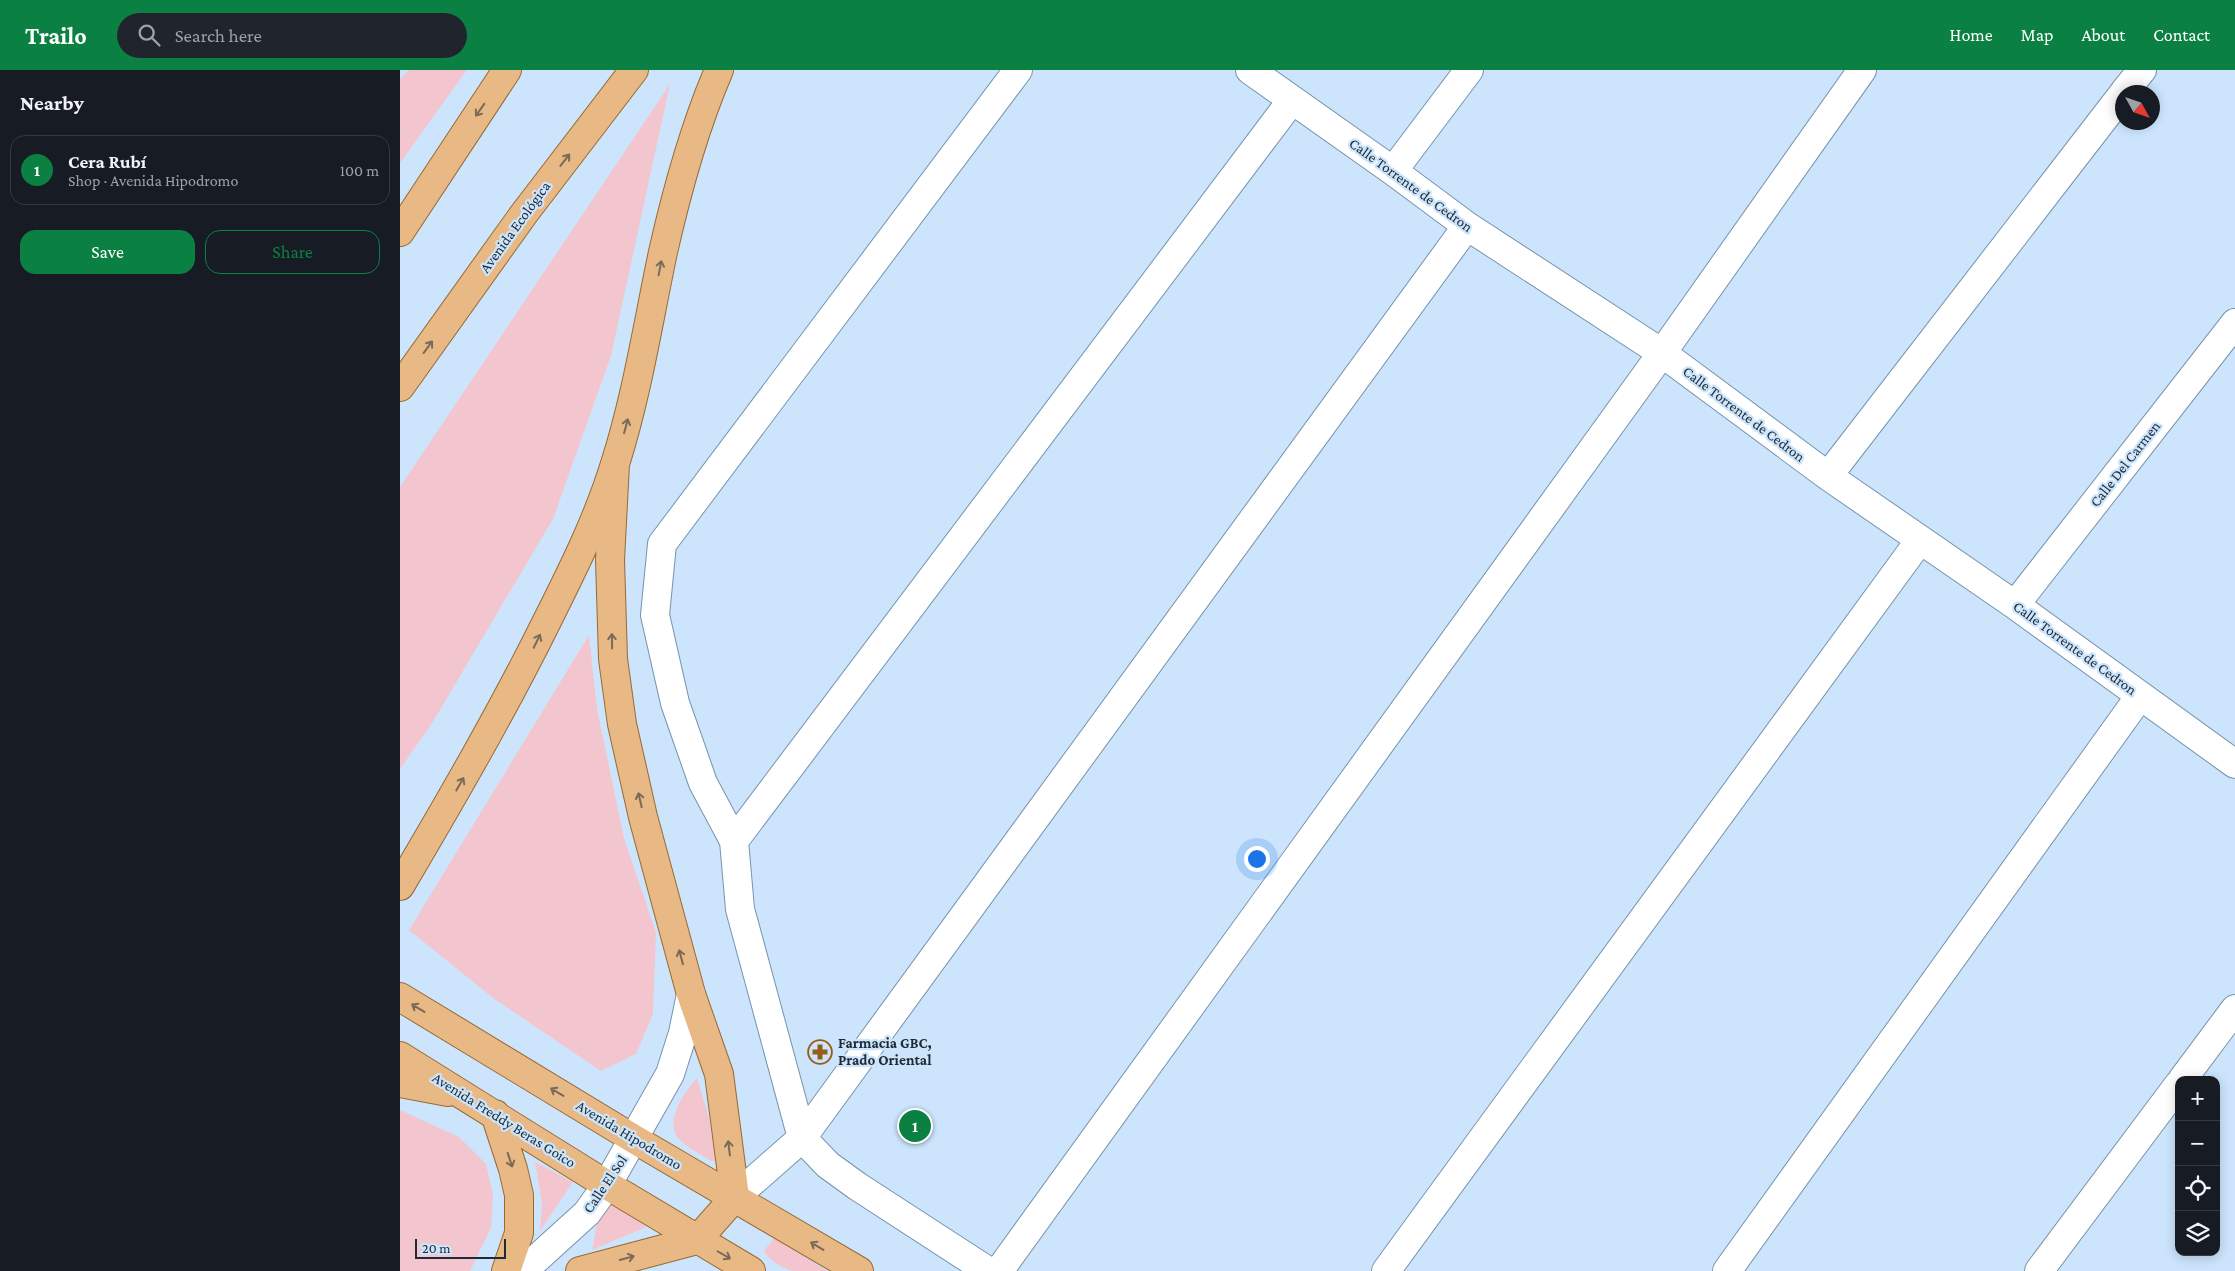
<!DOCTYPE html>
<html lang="en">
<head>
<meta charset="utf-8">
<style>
  :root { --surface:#171b24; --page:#20242c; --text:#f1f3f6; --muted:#9ea1a6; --line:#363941; --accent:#0b8043 }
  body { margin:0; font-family:"Crimson Pro",serif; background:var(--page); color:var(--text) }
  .controls { position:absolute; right:15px; bottom:15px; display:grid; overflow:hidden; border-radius:10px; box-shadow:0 2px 12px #0003 }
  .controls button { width:45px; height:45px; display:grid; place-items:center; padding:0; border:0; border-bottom:1px solid var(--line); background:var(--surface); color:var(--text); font:25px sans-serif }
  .compass { position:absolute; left:1715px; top:15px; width:45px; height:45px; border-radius:50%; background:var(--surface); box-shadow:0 2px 12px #0003; rotate:130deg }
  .scale { position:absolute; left:15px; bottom:12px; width:91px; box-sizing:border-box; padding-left:5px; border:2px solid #1e2a35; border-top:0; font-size:14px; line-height:18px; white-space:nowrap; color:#1e2a35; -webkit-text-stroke:4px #cce5fc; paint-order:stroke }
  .you { position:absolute; left:856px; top:788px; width:18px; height:18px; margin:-12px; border:4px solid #fff; border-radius:50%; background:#1a73e8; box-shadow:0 0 0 8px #1a73e833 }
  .badge { display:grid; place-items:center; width:32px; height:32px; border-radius:50%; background:var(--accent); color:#fff; font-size:16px; font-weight:700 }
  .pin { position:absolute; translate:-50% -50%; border:2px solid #fff; box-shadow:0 1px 5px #0006 }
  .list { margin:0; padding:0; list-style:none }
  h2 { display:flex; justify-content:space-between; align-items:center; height:65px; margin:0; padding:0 20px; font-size:21px }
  h2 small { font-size:16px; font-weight:400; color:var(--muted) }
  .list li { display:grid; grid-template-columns:32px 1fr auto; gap:15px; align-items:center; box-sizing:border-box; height:70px; margin:0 10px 10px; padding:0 10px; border:1px solid var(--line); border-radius:15px }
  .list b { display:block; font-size:19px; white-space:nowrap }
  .list p { margin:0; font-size:16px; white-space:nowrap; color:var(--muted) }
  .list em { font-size:16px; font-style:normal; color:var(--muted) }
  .actions { display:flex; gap:10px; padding:15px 20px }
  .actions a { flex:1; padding:11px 0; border:1px solid var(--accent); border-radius:15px; text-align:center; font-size:18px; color:var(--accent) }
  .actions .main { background:var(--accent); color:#fff }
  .icon { flex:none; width:28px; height:28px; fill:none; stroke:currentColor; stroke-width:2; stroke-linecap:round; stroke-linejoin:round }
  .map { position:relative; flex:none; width:1835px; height:1201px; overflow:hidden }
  header { display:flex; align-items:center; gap:30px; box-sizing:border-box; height:70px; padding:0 25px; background:var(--accent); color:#fff }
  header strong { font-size:24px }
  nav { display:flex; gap:28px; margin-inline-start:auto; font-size:18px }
  .search { width:350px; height:45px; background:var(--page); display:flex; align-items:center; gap:12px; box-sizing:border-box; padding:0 18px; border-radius:28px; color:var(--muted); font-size:19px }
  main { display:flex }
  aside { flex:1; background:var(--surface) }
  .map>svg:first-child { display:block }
  .green { fill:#f3c6cf }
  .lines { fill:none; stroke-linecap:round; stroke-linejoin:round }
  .minor-casing { stroke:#7693ad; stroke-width:30 }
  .primary-casing { stroke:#976933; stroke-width:30 }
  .minor { stroke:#fff; stroke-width:28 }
  .primary { stroke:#e8b984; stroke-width:28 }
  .oneway { stroke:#796a59 }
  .labels { text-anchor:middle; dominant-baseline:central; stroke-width:4.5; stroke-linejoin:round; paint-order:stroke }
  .street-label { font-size:15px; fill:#1e2a35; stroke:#cce5fc }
  .poi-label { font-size:15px; font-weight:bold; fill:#1e2a35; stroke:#cce5fc; text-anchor:start }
</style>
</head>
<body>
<header>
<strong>Trailo</strong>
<div class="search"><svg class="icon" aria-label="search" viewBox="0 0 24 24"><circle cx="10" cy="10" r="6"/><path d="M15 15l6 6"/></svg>Search here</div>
<nav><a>Home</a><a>Map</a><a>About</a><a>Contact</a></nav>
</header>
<main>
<aside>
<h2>Nearby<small></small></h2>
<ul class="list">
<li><span class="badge">1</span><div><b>Cera Rubí</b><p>Shop · Avenida Hipodromo</p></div><em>100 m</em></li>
</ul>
<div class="actions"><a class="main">Save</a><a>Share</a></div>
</aside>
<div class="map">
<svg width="1835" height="1201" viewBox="0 0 1835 1201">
  <rect width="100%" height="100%" fill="#cce5fc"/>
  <path class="green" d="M 9,0 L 67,0 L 0,93 L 0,9 Z
    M 270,14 L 211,286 L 153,449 L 31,655 L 0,699 L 0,417 Z
    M 189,565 L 197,639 L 224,768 L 256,863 L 253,944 L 236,984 L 201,1001 L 93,928 L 9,860 Z
    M 297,1008 L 308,1044 L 316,1091 L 311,1091 C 302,1085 290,1079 281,1071 C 262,1054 284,1022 297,1008 Z
    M 0,1040 L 59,1067 L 86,1094 L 93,1124 L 91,1158 L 70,1201 L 0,1201 Z
    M 135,1092 L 173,1112 L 140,1161 L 142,1133 Z
    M 205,1130 L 251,1155 L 192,1180 L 201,1131 Z
    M 373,1169 L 379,1170 L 427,1201 C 417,1201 404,1201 394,1201 C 385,1200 367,1189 364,1181 Z"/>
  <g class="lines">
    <g class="minor-casing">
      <path id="minor" d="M 850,0 L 993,101 L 1067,156 L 1262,283 L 1428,406 L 1615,535 L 1835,694
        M 1724,22 L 1742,0
        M 993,101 L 1069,0
        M 1428,406 L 1722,25
        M 1615,535 L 1835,253
        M 334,771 L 892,30
        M 1782,1010 L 1835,939
        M 335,1127 L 402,1068 L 1067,156
        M 123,1201 L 187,1143 L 207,1115 L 270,1004 L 283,963 L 291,924
        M 588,1201 L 457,1116 L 428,1095 L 402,1068 L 340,839 L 334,771 L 303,713 L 275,633 L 255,545 L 262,474 L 618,0
        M 599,1201 L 1262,283 L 1462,0
        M 986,1201 L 1520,470
        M 1327,1201 L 1740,626
        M 1639,1201 L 1779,1014"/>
    </g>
    <g class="primary-casing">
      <path id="primary" d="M 0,162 L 107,0
        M 0,317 L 123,145 L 234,0
        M 0,816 C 52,728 103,640 148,549 C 174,497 198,449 215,394 C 237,325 248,253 263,182 C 277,120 294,58 319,0
        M 0,927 L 234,1069 L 459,1201
        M 0,986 L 207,1115 L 351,1201
        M 0,1013 L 48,1022
        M 95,1044 L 113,1099 L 119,1125 L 119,1163 L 106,1201
        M 180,1201 L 297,1170 L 335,1127 L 319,1004 L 291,924 L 243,747 L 222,654 L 213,589 L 210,490 L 215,394"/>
    </g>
    <use href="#minor" class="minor"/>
    <use href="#primary" class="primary"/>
  </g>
  <defs><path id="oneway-shaft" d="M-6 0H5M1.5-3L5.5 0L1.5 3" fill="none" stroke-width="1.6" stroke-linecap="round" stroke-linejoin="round" transform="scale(1.25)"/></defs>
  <g class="oneway">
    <use href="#oneway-shaft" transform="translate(80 40) rotate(125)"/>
    <use href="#oneway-shaft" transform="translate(165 90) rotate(-52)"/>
    <use href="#oneway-shaft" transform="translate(260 198) rotate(-79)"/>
    <use href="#oneway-shaft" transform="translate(28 277) rotate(-54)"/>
    <use href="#oneway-shaft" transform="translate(226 356) rotate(-75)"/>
    <use href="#oneway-shaft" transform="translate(137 571) rotate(-64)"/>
    <use href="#oneway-shaft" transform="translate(212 571) rotate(-91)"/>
    <use href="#oneway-shaft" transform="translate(60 714) rotate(-60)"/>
    <use href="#oneway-shaft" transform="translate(240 730) rotate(-103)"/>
    <use href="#oneway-shaft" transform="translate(281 887) rotate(-105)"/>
    <use href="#oneway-shaft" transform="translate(18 938) rotate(-149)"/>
    <use href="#oneway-shaft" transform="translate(157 1022) rotate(-149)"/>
    <use href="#oneway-shaft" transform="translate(329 1078) rotate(-97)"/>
    <use href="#oneway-shaft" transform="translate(110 1090) rotate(72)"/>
    <use href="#oneway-shaft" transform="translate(417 1176) rotate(-149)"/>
    <use href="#oneway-shaft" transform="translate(324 1185) rotate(30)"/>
    <use href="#oneway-shaft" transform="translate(227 1188) rotate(-15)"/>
  </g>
  <defs>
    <g id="pharmacy-ring" transform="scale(1.25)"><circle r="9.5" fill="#cce5fc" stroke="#965d19" stroke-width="1.5"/><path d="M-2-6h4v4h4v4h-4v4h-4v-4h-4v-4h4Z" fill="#965d19"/></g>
  </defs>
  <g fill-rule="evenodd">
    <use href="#pharmacy-ring" x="420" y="982"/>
  </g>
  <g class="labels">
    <g class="street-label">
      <text transform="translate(1011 115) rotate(36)">Calle Torrente de Cedron</text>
      <text transform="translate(115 157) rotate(-54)">Avenida Ecológica</text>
      <text transform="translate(1344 344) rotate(37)">Calle Torrente de Cedron</text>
      <text transform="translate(1725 394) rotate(-52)">Calle Del Carmen</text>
      <text transform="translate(1675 578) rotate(36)">Calle Torrente de Cedron</text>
      <text transform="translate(104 1050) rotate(32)">Avenida Freddy Beras Goico</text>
      <text transform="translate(229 1065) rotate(31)">Avenida Hipodromo</text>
      <text transform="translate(205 1114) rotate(-56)">Calle El Sol</text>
    </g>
    <g class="poi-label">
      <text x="438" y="973">Farmacia GBC,<tspan x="438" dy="17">Prado Oriental</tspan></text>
    </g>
  </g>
</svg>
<div class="controls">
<button>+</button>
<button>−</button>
<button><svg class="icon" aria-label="locate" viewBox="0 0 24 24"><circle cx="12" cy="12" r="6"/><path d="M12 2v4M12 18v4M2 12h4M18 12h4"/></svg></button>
<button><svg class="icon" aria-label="layers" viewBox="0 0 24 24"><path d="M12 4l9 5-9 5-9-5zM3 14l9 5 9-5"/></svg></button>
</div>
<svg class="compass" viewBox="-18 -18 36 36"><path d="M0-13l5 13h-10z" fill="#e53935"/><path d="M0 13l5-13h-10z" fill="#9ea1a6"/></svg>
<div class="scale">20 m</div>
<div class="you"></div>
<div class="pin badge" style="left:515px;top:1056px">1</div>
</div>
</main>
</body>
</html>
